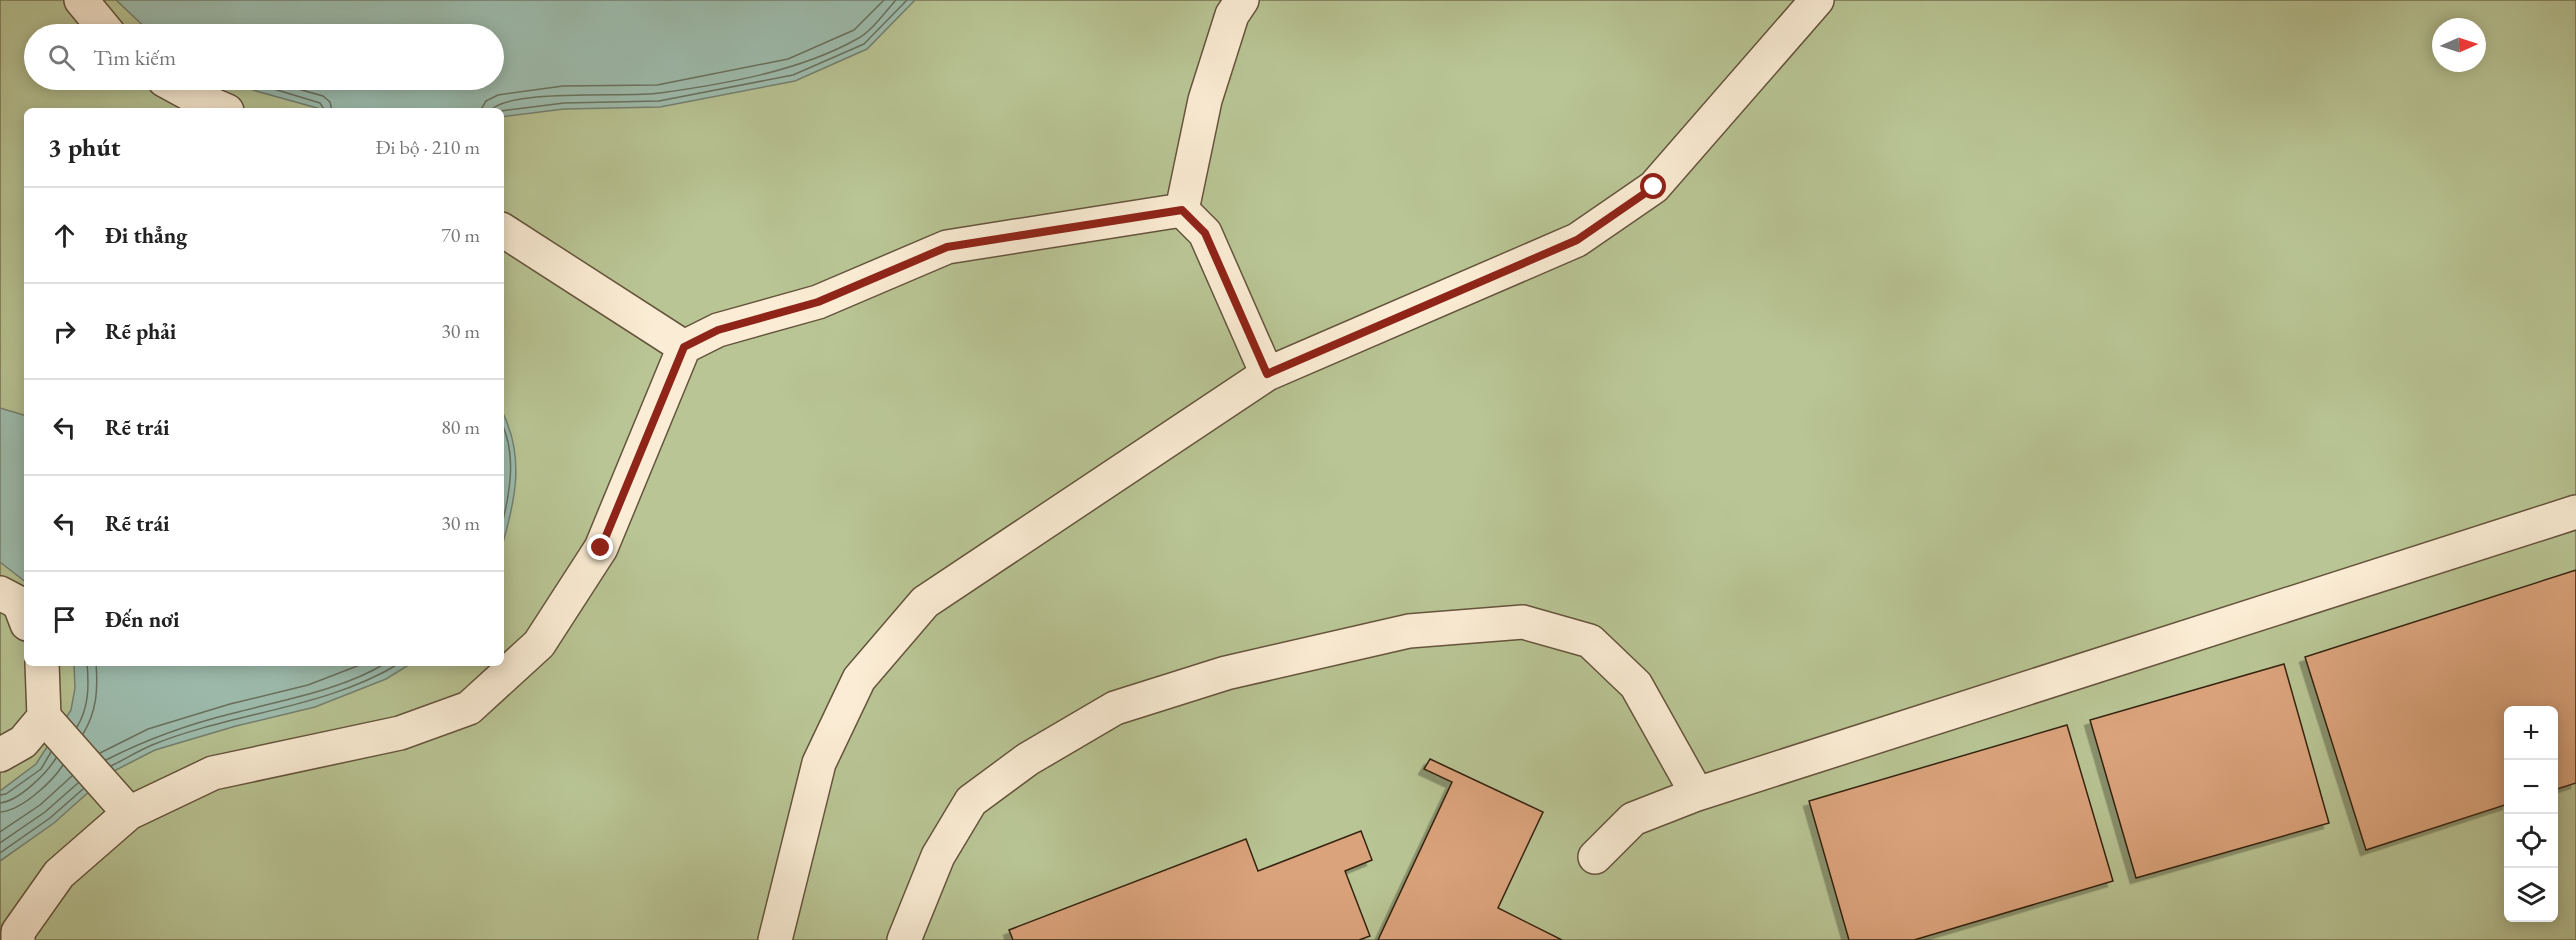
<!DOCTYPE html>
<html lang="vi">
<head>
<meta charset="utf-8">
<style>
  :root { --surface:#fff; --page:#f6f6f6; --text:#222; --muted:#767676; --line:#e0e0e0 }
  body { margin:0; font-family:"EB Garamond",serif; background:var(--page); color:var(--text) }
  .controls { position:absolute; right:18px; bottom:18px; display:grid; overflow:hidden; border-radius:9px; box-shadow:0 3px 15px #0003 }
  .controls button { width:54px; height:54px; display:grid; place-items:center; padding:0; border:0; border-bottom:2px solid var(--line); background:var(--surface); color:var(--text); font:30px sans-serif }
  .compass { position:absolute; left:2432px; top:18px; width:54px; height:54px; border-radius:50%; background:var(--surface); box-shadow:0 3px 15px #0003; rotate:87deg }
  .stop { position:absolute; width:18px; height:18px; margin:-14px; border:4px solid #8f2418; border-radius:50%; background:#fff }
  .stop.end { background:#8f2418; border-color:#fff; box-shadow:0 2px 6px #0008 }
  .list { margin:0; padding:0; list-style:none }
  h2 { display:flex; justify-content:space-between; align-items:center; height:78px; margin:0; padding:0 24px; font-size:26px }
  h2 small { font-size:20px; font-weight:400; color:var(--muted) }
  .list li { display:grid; grid-template-columns:39px 1fr auto; gap:18px; align-items:center; box-sizing:border-box; height:96px; padding:0 24px; border-top:2px solid var(--line) }
  .list b { display:block; font-size:22px; white-space:nowrap }
  .list em { font-size:20px; font-style:normal; color:var(--muted) }
  .icon { flex:none; width:33px; height:33px; fill:none; stroke:currentColor; stroke-width:2; stroke-linecap:round; stroke-linejoin:round }
  .map { position:relative; flex:none; width:2576px; height:940px; overflow:hidden }
  .search { position:absolute; background:var(--surface); box-shadow:0 3px 15px #0003; left:24px; top:24px; width:480px; height:66px; display:flex; align-items:center; gap:15px; box-sizing:border-box; padding:0 21px; border-radius:33px; color:var(--muted); font-size:22px }
  .panel { position:absolute; background:var(--surface); box-shadow:0 3px 15px #0003; left:24px; top:108px; width:480px; height:558px; border-radius:9px }
  .map>svg:first-child { display:block }
  .green { fill:#b9c595; stroke:#767453; stroke-width:1.5; fill-rule:evenodd }
  .water { fill:#9ebfb1; stroke:#748171; stroke-width:1.5 }
  .lines { fill:none; stroke-linecap:round; stroke-linejoin:round }
  .shore { stroke:#697261; stroke-width:1.5 }
  .building { fill:#dba37b; stroke:#342411; stroke-width:1.5; filter:url(#shadow) }
  .minor-casing { stroke:#65543c; stroke-width:36 }
  .minor { stroke:#fbedd5; stroke-width:33 }
  .route { stroke:#8f2418; stroke-width:8 }
</style>
</head>
<body>
<div class="map">
<svg width="2576" height="940" viewBox="0 0 2576 940">
  <defs>
    <filter id="shadow"><feDropShadow dx="-5.5" dy="5.5" stdDeviation="0" flood-color="#0004"/></filter>
  </defs>
  <rect width="100%" height="100%" fill="#f9e4be"/>
  <filter id="stains"><feTurbulence type="fractalNoise" baseFrequency=".00333" numOctaves="4"/><feColorMatrix values="0 0 0 0 .2 0 0 0 0 .09 0 0 0 0 .02 0 0 0 .5 -.17"/></filter>
  <radialGradient id="worn" r=".72"><stop offset=".6" stop-color="#630" stop-opacity="0"/><stop offset="1" stop-color="#630" stop-opacity=".3"/></radialGradient>
  <path class="green" d="M 0,0 L 2576,0 L 2576,940 L 0,940 ZM 2441,27 L 2477,27 L 2477,63 L 2441,63 ZM 34,34 L 494,34 L 494,80 L 34,80 ZM 27,111 L 501,111 L 501,663 L 27,663 ZM 2508,710 L 2554,710 L 2554,918 L 2508,918 Z"/>
  <path class="water" d="M 116,0 L 915,0 L 867,49 L 795,81 L 660,107 L 564,109 L 501,117 L 501,111 L 328,111 L 256,91 L 228,80 L 494,80 L 494,34 L 152,34 Z
    M 0,408 L 27,416 L 27,583 L 0,562 Z
    M 501,409 C 526,458 515,499 501,550 Z
    M 74,663 L 412,663 L 386,679 L 315,707 L 236,726 L 155,750 L 110,773 L 54,823 L 0,861 L 0,791 L 36,764 L 71,710 L 75,688 Z"/>
  <g class="lines">
    <path class="shore" d="M 244,80 L 320,103 L 325,111
      M 266,80 L 323,96 L 330,102 L 332,111
      M 480,111 L 486,101 L 498,95 L 563,86 L 657,85 L 788,59 L 854,30 L 884,0
      M 490,111 C 508,88 628,98 660,93 C 725,84 800,71 857,39 C 872,31 885,12 896,0
      M 501,111 L 564,103 L 659,101 L 793,75 L 864,44 L 907,0
      M 501,422 C 517,454 510,494 501,528
      M 77,727 C 89,707 89,686 87,663
      M 83,734 C 97,711 98,689 96,663
      M 100,753 L 148,729 L 230,704 L 308,685 L 365,663
      M 106,760 C 147,739 189,724 234,713 C 283,700 342,690 386,663
      M 111,766 C 125,759 138,751 152,745 C 233,712 325,709 400,663
      M 0,795 L 6,794 L 41,769 L 51,752
      M 0,803 C 19,801 47,773 56,758
      M 0,812 C 21,811 52,782 63,765
      M 0,832 L 40,805 L 72,776
      M 0,843 L 45,812 L 78,783
      M 0,853 L 50,818 L 83,789"/>
  </g>
  <path class="building" d="M 2576,570 L 2576,783 L 2554,790 L 2554,710 L 2508,710 L 2508,804 L 2366,850 L 2305,657 Z
    M 2284,664 L 2329,823 L 2136,878 L 2090,720 Z
    M 2067,725 L 2113,881 L 1914,940 L 1849,940 L 1809,801 Z
    M 1430,759 L 1543,812 L 1498,908 L 1562,940 L 1378,940 L 1452,782 L 1424,769 Z
    M 1361,831 L 1372,860 L 1345,871 L 1370,936 L 1359,940 L 1013,940 L 1009,930 L 1246,839 L 1258,871 Z"/>
  <g class="lines">
    <g class="minor-casing">
      <path id="minor" d="M 81,0 L 109,34
        M 164,80 L 197,98 L 227,111
        M 1182,210 L 1205,100 L 1232,15 L 1242,0
        M 501,229 L 684,347
        M 0,593 L 19,603 L 27,624
        M 42,663 L 44,717 L 129,813
        M 0,755 L 23,742 L 44,717
        M 1595,857 L 1633,819 L 1697,794 L 2576,512
        M 18,940 L 18,932 L 59,874 L 129,813 L 213,773 L 400,733 L 469,708 L 539,644 L 601,548 L 684,347 L 718,330 L 818,302 L 947,247 L 1182,210 L 1205,233 L 1267,374
        M 775,940 L 819,763 L 859,679 L 925,602 L 1267,374 L 1577,240 L 1654,187 L 1817,0
        M 904,940 L 938,856 L 971,801 L 1028,759 L 1115,708 L 1226,673 L 1409,631 L 1523,622 L 1590,641 L 1636,685 L 1697,794"/>
    </g>
    <use href="#minor" class="minor"/>
  </g>
  <g class="lines">
    <path class="route" d="M 601,548 L 684,347 L 718,330 L 818,302 L 947,247 L 1182,210 L 1205,233 L 1267,374 L 1577,240 L 1654,187"/>
  </g>
  <rect width="100%" height="100%" filter="url(#stains)"/>
  <rect width="100%" height="100%" fill="url(#worn)"/>
</svg>
<div class="controls">
<button>+</button>
<button>−</button>
<button><svg class="icon" aria-label="locate" viewBox="0 0 24 24"><circle cx="12" cy="12" r="6"/><path d="M12 2v4M12 18v4M2 12h4M18 12h4"/></svg></button>
<button><svg class="icon" aria-label="layers" viewBox="0 0 24 24"><path d="M12 4l9 5-9 5-9-5zM3 14l9 5 9-5"/></svg></button>
</div>
<svg class="compass" viewBox="-18 -18 36 36"><path d="M0-13l5 13h-10z" fill="#e53935"/><path d="M0 13l5-13h-10z" fill="#767676"/></svg>
<div class="stop" style="left:1654px;top:187px"></div>
<div class="stop end" style="left:601px;top:548px"></div>
<div class="search"><svg class="icon" aria-label="search" viewBox="0 0 24 24"><circle cx="10" cy="10" r="6"/><path d="M15 15l6 6"/></svg>Tìm kiếm</div>
<section class="panel">
<h2>3 phút<small>Đi bộ · 210 m</small></h2>
<ul class="list">
<li><svg class="icon" aria-label="ahead" viewBox="0 0 24 24"><path d="M12 20V5M6 11l6-6 6 6"/></svg><div><b>Đi thẳng</b></div><em>70 m</em></li>
<li><svg class="icon" aria-label="right" viewBox="0 0 24 24"><path d="M7 20v-9h11M14 6l5 5-5 5"/></svg><div><b>Rẽ phải</b></div><em>30 m</em></li>
<li><svg class="icon" aria-label="left" viewBox="0 0 24 24"><path d="M17 20v-9H6M10 6l-5 5 5 5"/></svg><div><b>Rẽ trái</b></div><em>80 m</em></li>
<li><svg class="icon" aria-label="left" viewBox="0 0 24 24"><path d="M17 20v-9H6M10 6l-5 5 5 5"/></svg><div><b>Rẽ trái</b></div><em>30 m</em></li>
<li><svg class="icon" aria-label="arrive" viewBox="0 0 24 24"><path d="M6 21V4h12l-3 4 3 4H6"/></svg><div><b>Đến nơi</b></div></li>
</ul>
</section>
</div>
</body>
</html>
